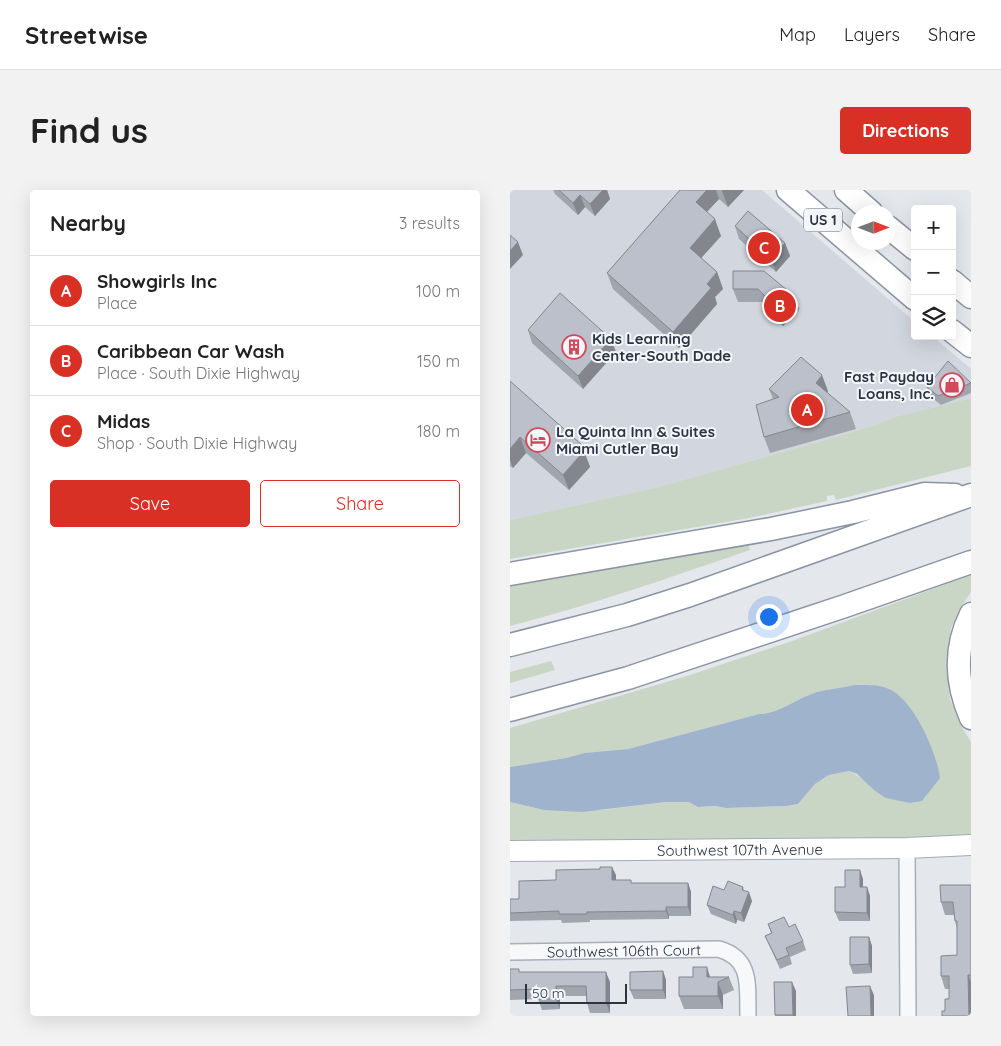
<!DOCTYPE html>
<html lang="en">
<head>
<meta charset="utf-8">
<style>
  :root { --surface:#fff; --page:#f2f2f2; --text:#222; --muted:#767676; --line:#e0e0e0; --accent:#d93025 }
  body { margin:0; font-family:Quicksand,sans-serif; background:var(--page); color:var(--text) }
  .controls { position:absolute; right:15px; top:15px; display:grid; overflow:hidden; border-radius:5px; box-shadow:0 5px 20px #0002 }
  .controls button { width:45px; height:45px; display:grid; place-items:center; padding:0; border:0; border-bottom:1px solid var(--line); background:var(--surface); color:var(--text); font:25px sans-serif }
  .compass { position:absolute; left:341px; top:15px; width:45px; height:45px; border-radius:50%; background:var(--surface); box-shadow:0 5px 20px #0002; rotate:90deg }
  .scale { position:absolute; left:15px; bottom:12px; width:102px; box-sizing:border-box; padding-left:5px; border:2px solid #2b3445; border-top:0; font-size:14px; line-height:18px; white-space:nowrap; color:#2b3445; -webkit-text-stroke:4px #f4f6f9; paint-order:stroke }
  .you { position:absolute; left:258px; top:426px; width:18px; height:18px; margin:-12px; border:4px solid #fff; border-radius:50%; background:#1a73e8; box-shadow:0 0 0 8px #1a73e833 }
  .badge { display:grid; place-items:center; width:32px; height:32px; border-radius:50%; background:var(--accent); color:#fff; font-size:16px; font-weight:700 }
  .pin { position:absolute; translate:-50% -50%; border:2px solid #fff; box-shadow:0 1px 5px #0006 }
  .list { margin:0; padding:0; list-style:none }
  h2 { display:flex; justify-content:space-between; align-items:center; height:65px; margin:0; padding:0 20px; font-size:21px }
  h2 small { font-size:16px; font-weight:400; color:var(--muted) }
  .list li { display:grid; grid-template-columns:32px 1fr auto; gap:15px; align-items:center; box-sizing:border-box; height:70px; padding:0 20px; border-top:1px solid var(--line) }
  .list b { display:block; font-size:19px; white-space:nowrap }
  .list p { margin:0; font-size:16px; white-space:nowrap; color:var(--muted) }
  .list em { font-size:16px; font-style:normal; color:var(--muted) }
  .actions { display:flex; gap:10px; padding:15px 20px }
  .actions a { flex:1; padding:11px 0; border:1px solid var(--accent); border-radius:5px; text-align:center; font-size:18px; color:var(--accent) }
  .actions .main { background:var(--accent); color:#fff }
  .icon { flex:none; width:28px; height:28px; fill:none; stroke:currentColor; stroke-width:2; stroke-linecap:round; stroke-linejoin:round }
  .map { position:relative; flex:none; width:461px; height:826px; overflow:hidden; border-radius:5px }
  header { display:flex; align-items:center; gap:30px; box-sizing:border-box; height:70px; padding:0 25px; background:var(--surface); border-bottom:1px solid var(--line) }
  header strong { font-size:24px }
  nav { display:flex; gap:28px; margin-inline-start:auto; font-size:18px }
  .intro { display:flex; align-items:center; justify-content:space-between; box-sizing:border-box; height:120px; padding:0 30px }
  h1 { margin:0; font-size:35px }
  .button { padding:12px 22px; border-radius:5px; background:var(--accent); color:#fff; font-size:18px; font-weight:700 }
  main { display:flex; gap:30px; padding:0 30px }
  aside { flex:1; background:var(--surface); border-radius:5px; box-shadow:0 5px 20px #0002 }
  .map>svg:first-child { display:block }
  .built { fill:#d2d6de }
  .green { fill:#c9d6c5 }
  .water { fill:#9fb4cc }
  .lines { fill:none; stroke-linecap:round; stroke-linejoin:round }
  .minor-casing { stroke:#a9aeb7; stroke-width:18 }
  .major-casing { stroke:#a3abb8; stroke-width:22 }
  .highway-casing { stroke:#8b94a3; stroke-width:25 }
  .minor { stroke:#f7f8fa; stroke-width:15 }
  .major { stroke:#fff; stroke-width:20 }
  .highway { stroke:#fff; stroke-width:22 }
  .wall { fill:#a1a5ae }
  .shaded-wall { fill:#83868d }
  .building { fill:#bbc0ca; stroke:#83868d }
  .labels { text-anchor:middle; dominant-baseline:central; stroke-width:4; stroke-linejoin:round; paint-order:stroke }
  .shield { fill:#f4f6f9; stroke:#676e7b; stroke-width:1 }
  .shield-label { font-size:14px; font-weight:bold; fill:#2b3445 }
  .poi-label { font-size:15px; font-weight:bold; fill:#2b3445; stroke:#f4f6f9; text-anchor:start }
  .street-label { font-size:15px; fill:#2b3445; stroke:#f4f6f9 }
</style>
</head>
<body>
<header>
<strong>Streetwise</strong>
<nav><a>Map</a><a>Layers</a><a>Share</a></nav>
</header>
<div class="intro"><h1>Find us</h1><a class="button">Directions</a></div>
<main>
<aside>
<h2>Nearby<small>3 results</small></h2>
<ul class="list">
<li><span class="badge">A</span><div><b>Showgirls Inc</b><p>Place</p></div><em>100 m</em></li>
<li><span class="badge">B</span><div><b>Caribbean Car Wash</b><p>Place · South Dixie Highway</p></div><em>150 m</em></li>
<li><span class="badge">C</span><div><b>Midas</b><p>Shop · South Dixie Highway</p></div><em>180 m</em></li>
</ul>
<div class="actions"><a class="main">Save</a><a>Share</a></div>
</aside>
<div class="map">
<svg width="461" height="826" viewBox="0 0 461 826">
  <rect width="100%" height="100%" fill="#e4e7ec"/>
  <path class="built" d="M 0,0 L 252,0 L 405,132 L 405,146 L 422,146 L 461,179 L 461,208 L 388,226 L 368,234 L 312,251 L 148,297 L 0,330 Z"/>
  <path class="green" d="M 461,208 L 461,276 L 326,310 L 324,305 L 317,306 L 317,311 L 239,328 L 0,369 L 0,330 L 148,297 L 312,251 L 368,234 L 388,226 Z
    M 238,354 L 240,360 C 161,387 82,415 0,436 L 0,395 Z
    M 461,385 L 461,402 L 449,420 L 441,438 L 437,460 L 436,479 L 440,509 L 450,534 L 461,552 L 461,648 L 0,653 L 0,612 L 34,620 L 92,620 L 156,612 L 180,612 L 188,617 L 205,616 L 216,618 L 277,616 L 288,614 L 305,594 L 319,585 L 339,581 L 353,589 L 365,601 L 415,608 L 419,601 L 361,495 C 344,497 324,498 307,502 C 287,508 269,524 249,524 L 118,559 L 74,563 L 56,568 L 0,577 L 0,538 L 177,486 L 282,451 Z
    M 41,471 L 45,480 L 0,493 L 0,482 Z"/>
  <path class="water" d="M 345,495 C 357,495 369,494 379,499 C 404,510 427,563 430,588 L 412,611 L 400,613 L 376,608 L 365,601 L 347,584 L 339,581 L 319,585 L 305,594 L 288,614 L 277,616 L 216,618 L 205,616 L 188,617 L 179,612 L 156,612 L 72,622 L 34,620 L 0,612 L 0,577 L 56,568 L 74,563 L 118,559 L 249,524 C 269,524 287,508 307,502 C 319,499 332,498 345,495 Z"/>
  <g class="lines">
    <g class="minor-casing">
      <g id="minor">
        <path d="M 397,658 L 398,826"/>
        <path id="s1" d="M 0,762 L 209,759 C 243,769 237,797 238,826"/>
      </g>
    </g>
    <g class="major-casing">
      <g id="major">
        <path id="s2" d="M 0,661 L 397,658 L 461,655"/>
      </g>
    </g>
    <g class="highway-casing">
      <path id="highway" d="M 278,0 L 405,109
        M 336,0 L 361,22
        M 378,37 L 405,59
        M 442,91 L 461,107
        M 442,141 L 461,156
        M 0,384 L 261,339 L 343,322 L 415,304 L 445,305
        M 461,424 C 444,458 446,494 461,528
        M 0,455 L 117,425 L 180,405 L 461,305
        M 0,520 L 118,488 L 335,416 L 461,372"/>
    </g>
    <use href="#minor" class="minor"/>
    <use href="#major" class="major"/>
    <use href="#highway" class="highway"/>
  </g>
  <path class="wall" d="M 43,0 L 97,0 L 100,9 L 85,26 L 75,17 L 68,25 L 45,4 Z
    M 170,0 L 234,0 L 218,17 L 209,9 L 197,22 L 211,46 L 191,68 L 207,82 L 213,99 L 205,107 L 207,114 L 169,158 L 103,99 L 97,83 Z
    M 225,36 L 275,53 L 280,66 L 266,82 L 229,49 Z
    M 223,81 L 284,106 L 289,119 L 273,136 L 263,126 L 260,119 L 252,112 L 228,112 L 223,99 Z
    M 18,140 L 101,149 L 106,162 L 73,199 L 22,153 Z
    M 0,191 L 78,271 L 80,277 L 59,300 L 16,263 L 3,278 L 0,276 Z
    M 461,193 L 461,203 L 431,215 L 420,206 L 417,197 Z
    M 259,199 L 318,201 L 317,203 L 340,222 L 346,239 L 260,263 L 254,247 L 263,209 Z
    M 106,685 L 106,690 L 123,693 L 178,693 L 181,702 L 181,726 L 159,726 L 159,729 L 80,730 L 80,732 L 52,733 L 51,730 L 0,731 L 0,709 L 9,709 L 46,690 Z
    M 353,689 L 353,697 L 357,697 L 360,706 L 360,731 L 329,731 L 325,722 L 335,697 Z
    M 461,695 L 461,826 L 435,821 L 439,809 L 439,799 L 435,799 L 431,786 L 447,765 L 447,738 L 445,731 L 444,725 L 435,725 L 431,712 Z
    M 233,697 L 234,701 L 242,711 L 234,732 L 227,730 L 226,734 L 201,724 L 197,715 L 214,700 Z
    M 258,734 L 279,737 L 293,751 L 296,760 L 280,767 L 282,774 L 270,779 L 255,746 L 261,743 Z
    M 359,747 L 362,756 L 362,783 L 343,784 L 340,775 Z
    M 0,779 L 10,782 L 100,792 L 100,823 L 80,823 L 77,813 L 76,806 L 50,806 L 50,819 L 32,820 L 28,809 L 0,810 Z
    M 153,781 L 156,790 L 156,809 L 124,809 L 120,800 Z
    M 200,787 L 219,787 L 224,800 L 213,805 L 213,819 L 174,819 L 169,806 Z
    M 286,801 L 286,826 L 265,826 L 265,825 Z"/>
  <path class="shaded-wall" d="M 93,0 L 97,0 L 100,9 L 85,26 L 80,14 Z
    M 197,0 L 206,0 L 209,9 L 191,28 L 186,12 Z
    M 213,0 L 234,0 L 218,17 L 212,1 Z
    M 70,5 L 75,17 L 68,25 L 63,13 Z
    M 205,29 L 211,46 L 185,75 L 180,58 Z
    M 8,52 L 13,65 L 0,79 L 0,61 Z
    M 275,53 L 280,66 L 266,82 L 261,69 Z
    M 207,82 L 213,99 L 205,107 L 207,114 L 169,158 L 163,142 L 197,94 Z
    M 284,106 L 289,119 L 273,136 L 269,123 Z
    M 101,149 L 106,162 L 73,199 L 68,186 Z
    M 312,185 L 318,201 L 312,209 L 306,193 Z
    M 10,247 L 16,263 L 3,278 L 0,270 L 0,259 Z
    M 72,255 L 80,277 L 59,300 L 53,285 Z
    M 102,677 L 106,685 L 106,698 L 102,690 Z
    M 350,680 L 353,689 L 353,706 L 350,697 Z
    M 178,693 L 181,702 L 181,726 L 178,717 Z
    M 357,697 L 360,706 L 360,731 L 357,723 Z
    M 239,702 L 242,711 L 234,732 L 231,723 Z
    M 156,717 L 159,726 L 159,729 L 156,721 Z
    M 224,721 L 227,730 L 226,734 L 223,725 Z
    M 359,747 L 362,756 L 362,783 L 359,774 Z
    M 197,777 L 201,790 L 197,787 Z
    M 153,781 L 156,790 L 156,809 L 153,800 Z
    M 96,782 L 100,792 L 100,823 L 96,813 Z
    M 458,785 L 461,792 L 461,826 L 459,826 Z
    M 208,792 L 213,805 L 213,819 L 208,806 Z
    M 282,792 L 286,801 L 286,826 L 283,826 L 283,825 Z
    M 46,796 L 50,806 L 50,819 L 46,809 Z
    M 360,796 L 364,805 L 364,826 L 361,826 Z"/>
  <path class="building" d="M 49,0 L 93,0 L 80,14 L 70,5 L 63,13 Z
    M 170,0 L 197,0 L 186,12 L 205,29 L 180,58 L 207,82 L 197,94 L 201,98 L 163,142 L 97,83 Z
    M 238,21 L 275,53 L 261,69 L 225,36 Z
    M 0,45 L 8,52 L 0,61 Z
    M 223,81 L 254,81 L 284,106 L 269,123 L 258,113 L 260,111 L 248,99 L 223,99 Z
    M 50,103 L 101,149 L 68,186 L 18,140 Z
    M 291,167 L 312,185 L 306,193 L 340,222 L 254,247 L 246,215 L 269,207 L 259,199 Z
    M 438,171 L 461,193 L 428,206 L 417,197 Z
    M 0,191 L 72,255 L 70,257 L 74,261 L 53,285 L 10,247 L 0,259 Z
    M 90,677 L 102,677 L 102,690 L 121,690 L 121,693 L 178,693 L 178,717 L 156,717 L 156,721 L 77,722 L 77,724 L 49,724 L 49,721 L 0,723 L 0,709 L 9,709 L 9,691 L 46,690 L 46,680 L 90,679 Z
    M 335,680 L 350,680 L 350,697 L 357,697 L 357,723 L 325,722 L 325,697 L 335,697 Z
    M 218,691 L 233,697 L 232,700 L 239,702 L 231,723 L 224,721 L 223,725 L 197,715 L 203,696 L 214,700 Z
    M 430,695 L 461,695 L 461,785 L 458,785 L 459,826 L 432,826 L 432,821 L 435,821 L 435,809 L 439,809 L 439,786 L 431,786 L 431,766 L 447,765 L 447,731 L 445,731 L 443,712 L 431,712 Z
    M 274,727 L 279,737 L 285,734 L 293,751 L 276,758 L 279,765 L 267,770 L 255,746 L 262,743 L 258,734 Z
    M 340,747 L 359,747 L 359,774 L 340,775 Z
    M 183,777 L 197,777 L 197,787 L 219,787 L 208,792 L 208,806 L 169,806 L 169,787 L 183,787 Z
    M 0,779 L 9,779 L 9,782 L 96,782 L 96,813 L 77,813 L 76,796 L 46,796 L 46,809 L 28,809 L 28,799 L 0,800 Z
    M 153,781 L 153,800 L 120,800 L 120,782 Z
    M 264,792 L 282,792 L 283,825 L 265,825 Z
    M 360,796 L 361,826 L 338,826 L 336,797 Z"/>
  <defs>
    <g id="building-ring" transform="scale(1.25)"><circle r="9.5" fill="#f4f6f9" stroke="#d1495b" stroke-width="1.5"/><path d="M-4-6H4V6H1V3H-1V6H-4ZM-2.5-4.3h1.7v1.8h-1.7ZM.8-4.3h1.7v1.8H.8ZM-2.5-1h1.7V.8h-1.7ZM.8-1h1.7V.8H.8Z" fill="#d1495b"/></g>
    <g id="shop-ring" transform="scale(1.25)"><circle r="9.5" fill="#f4f6f9" stroke="#d1495b" stroke-width="1.5"/><path d="M-5-2.5h2.3a2.7 3.5 0 0 1 5.4 0H5L5.5 6h-11ZM-1.5-2.5h3a1.5 2.3 0 0 0-3 0Z" fill="#d1495b"/></g>
    <g id="hotel-ring" transform="scale(1.25)"><circle r="9.5" fill="#f4f6f9" stroke="#d1495b" stroke-width="1.5"/><path d="M-6-4.5h1.5V1H6V5H4.5V3h-9V5H-6ZM-4 0a1.8 1.8 0 1 1 3.6 0ZM.5 0V-2.5h3Q6-2.5 6 0Z" fill="#d1495b"/></g>
  </defs>
  <g fill-rule="evenodd">
    <use href="#building-ring" x="64" y="157"/>
    <use href="#shop-ring" x="442" y="195"/>
    <use href="#hotel-ring" x="28" y="250"/>
  </g>
  <g class="labels">
    <rect class="shield" x="294" y="18.5" width="38" height="23" rx="4"/>
    <g class="shield-label">
      <text x="313" y="30">US 1</text>
    </g>
    <g class="poi-label">
      <text x="82" y="148">Kids Learning<tspan x="82" dy="17">Center-South Dade</tspan></text>
      <text x="424" y="186" text-anchor="end">Fast Payday<tspan x="424" dy="17">Loans, Inc.</tspan></text>
      <text x="46" y="241">La Quinta Inn &amp; Suites<tspan x="46" dy="17">Miami Cutler Bay</tspan></text>
    </g>
    <g class="street-label">
      <text stroke="none"><textPath href="#s2" startOffset="230">Southwest 107th Avenue</textPath></text>
      <text stroke="none"><textPath href="#s1" startOffset="114">Southwest 106th Court</textPath></text>
    </g>
  </g>
</svg>
<div class="controls">
<button>+</button>
<button>−</button>
<button><svg class="icon" aria-label="layers" viewBox="0 0 24 24"><path d="M12 4l9 5-9 5-9-5zM3 14l9 5 9-5"/></svg></button>
</div>
<svg class="compass" viewBox="-18 -18 36 36"><path d="M0-13l5 13h-10z" fill="#e53935"/><path d="M0 13l5-13h-10z" fill="#767676"/></svg>
<div class="scale">50 m</div>
<div class="you"></div>
<div class="pin badge" style="left:297px;top:220px">A</div>
<div class="pin badge" style="left:270px;top:116px">B</div>
<div class="pin badge" style="left:254px;top:58px">C</div>
</div>
</main>
</body>
</html>
